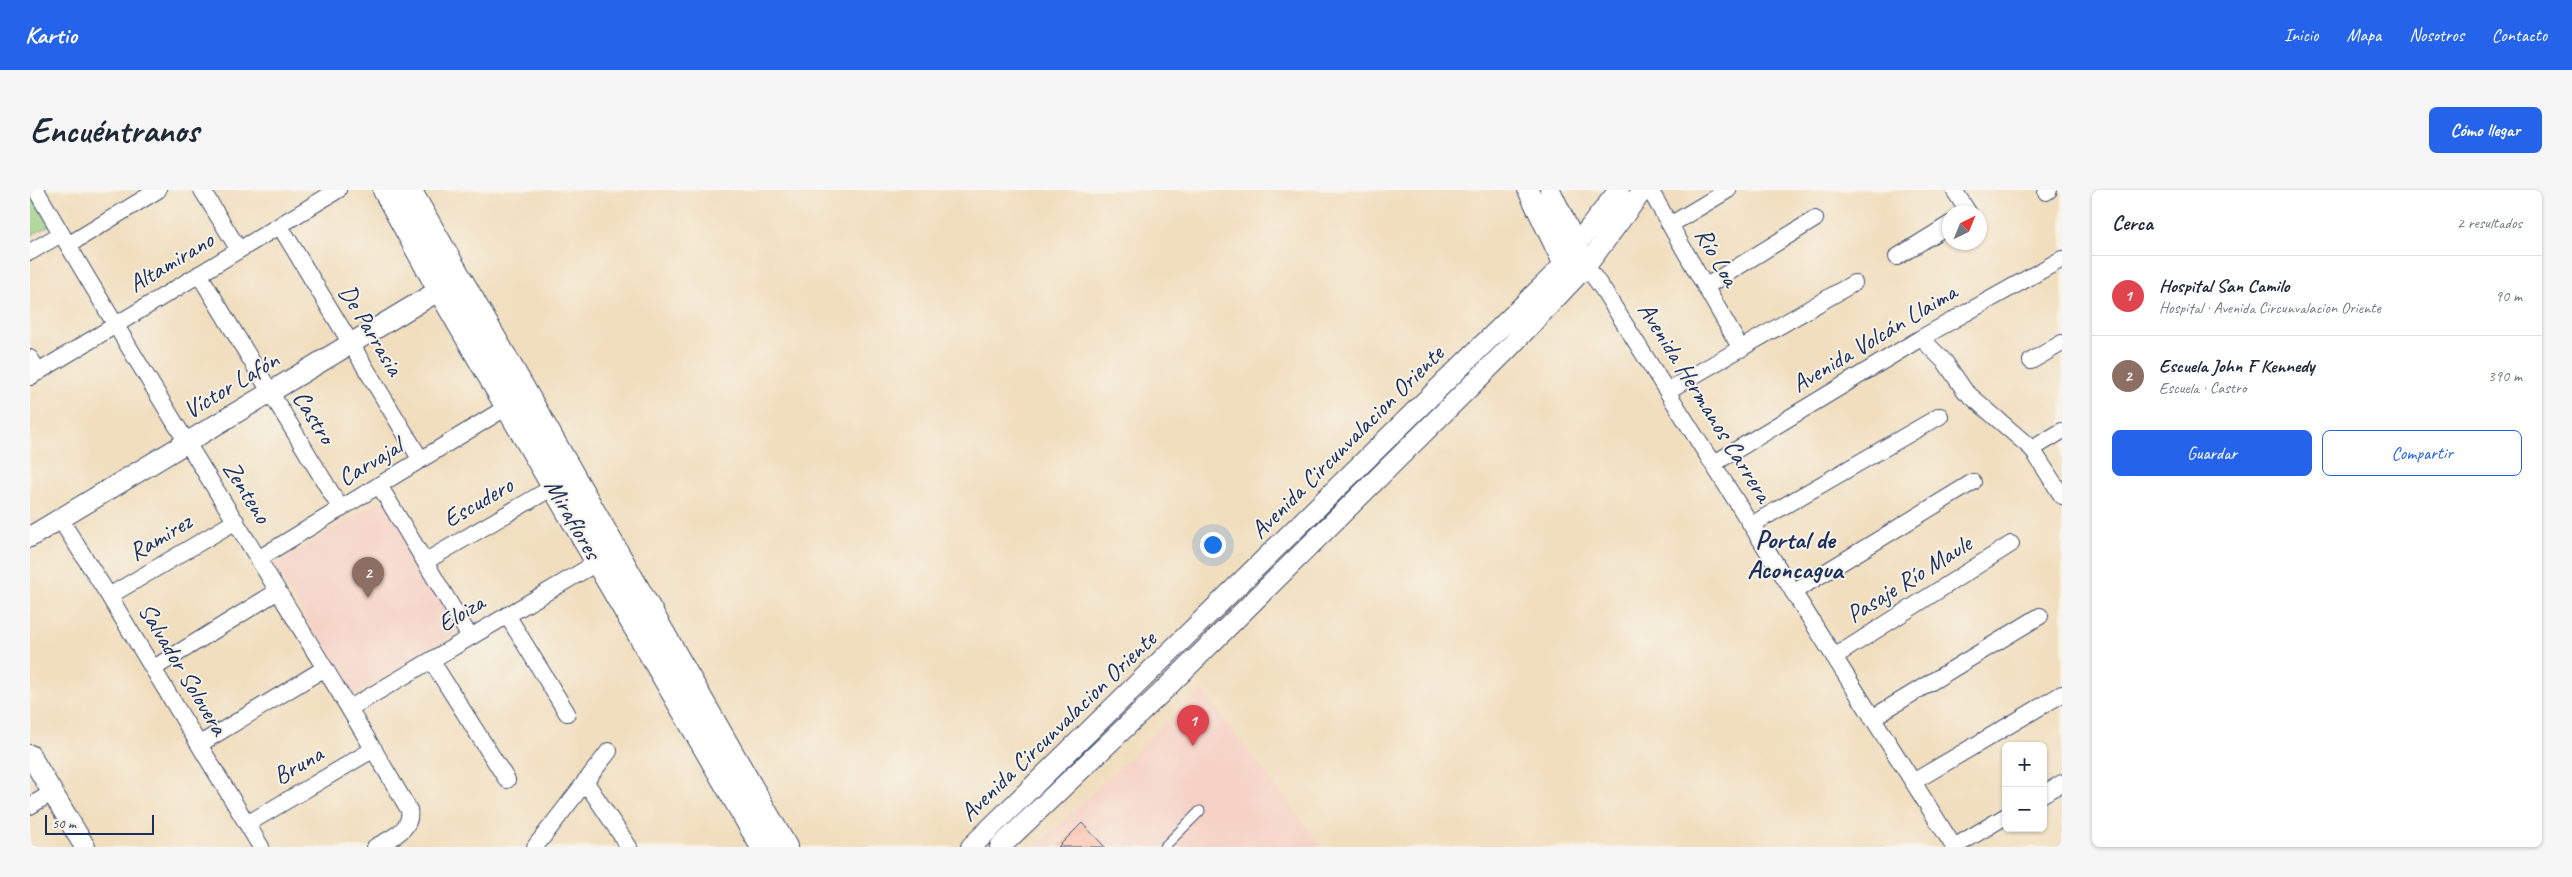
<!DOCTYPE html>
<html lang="es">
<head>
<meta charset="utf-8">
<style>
  :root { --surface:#fff; --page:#f6f6f7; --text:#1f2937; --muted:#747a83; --line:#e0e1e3; --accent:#2563eb }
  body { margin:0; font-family:Caveat,sans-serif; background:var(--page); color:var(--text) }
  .controls { position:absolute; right:15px; bottom:15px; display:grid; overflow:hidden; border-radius:8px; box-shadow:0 1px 4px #0004 }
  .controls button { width:45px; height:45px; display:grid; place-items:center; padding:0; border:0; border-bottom:1px solid var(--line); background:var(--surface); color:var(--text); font:25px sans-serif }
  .compass { position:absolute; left:1912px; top:15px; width:45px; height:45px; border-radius:50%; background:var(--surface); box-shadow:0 1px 4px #0004; rotate:43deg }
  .scale { position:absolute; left:15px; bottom:12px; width:109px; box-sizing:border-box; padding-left:5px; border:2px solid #1b2f5e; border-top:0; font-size:14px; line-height:18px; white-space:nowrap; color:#1b2f5e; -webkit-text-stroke:4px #f7f3e8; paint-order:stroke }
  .you { position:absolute; left:1182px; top:354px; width:18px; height:18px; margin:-12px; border:4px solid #fff; border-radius:50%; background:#1a73e8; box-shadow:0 0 0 8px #1a73e833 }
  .badge { display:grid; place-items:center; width:32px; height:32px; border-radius:50%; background:var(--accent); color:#fff; font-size:16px; font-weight:700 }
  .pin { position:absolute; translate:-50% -41px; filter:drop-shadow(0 1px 2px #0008) }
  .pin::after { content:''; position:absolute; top:26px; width:18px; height:15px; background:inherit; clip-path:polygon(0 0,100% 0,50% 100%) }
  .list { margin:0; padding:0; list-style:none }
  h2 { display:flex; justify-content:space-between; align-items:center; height:65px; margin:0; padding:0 20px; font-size:21px }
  h2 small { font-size:16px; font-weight:400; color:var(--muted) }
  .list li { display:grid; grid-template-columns:32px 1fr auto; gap:15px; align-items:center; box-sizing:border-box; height:80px; padding:0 20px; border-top:1px solid var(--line) }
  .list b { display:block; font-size:19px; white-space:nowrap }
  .list p { margin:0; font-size:16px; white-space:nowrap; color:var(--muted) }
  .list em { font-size:16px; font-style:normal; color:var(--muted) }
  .actions { display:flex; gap:10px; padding:15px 20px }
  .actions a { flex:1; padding:11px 0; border:1px solid var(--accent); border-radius:8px; text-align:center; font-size:18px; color:var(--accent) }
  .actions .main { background:var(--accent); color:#fff }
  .map { position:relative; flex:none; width:2032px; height:657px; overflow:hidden; border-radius:8px }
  header { display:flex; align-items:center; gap:30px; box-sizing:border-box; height:70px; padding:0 25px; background:var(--accent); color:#fff }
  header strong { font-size:24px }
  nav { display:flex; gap:28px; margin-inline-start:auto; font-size:18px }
  .intro { display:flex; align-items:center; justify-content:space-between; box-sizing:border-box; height:120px; padding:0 30px }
  h1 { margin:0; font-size:35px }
  .button { padding:12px 22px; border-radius:8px; background:var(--accent); color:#fff; font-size:18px; font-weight:700 }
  main { display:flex; gap:30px; padding:0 30px }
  aside { flex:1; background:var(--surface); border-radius:8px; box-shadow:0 1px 4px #0004 }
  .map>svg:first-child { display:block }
  .built { fill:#f6d1c5 }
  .green { fill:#94ca7c; stroke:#587c6d }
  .building { fill:#fbac91 }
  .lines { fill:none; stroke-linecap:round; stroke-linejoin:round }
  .service-casing { stroke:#3b496c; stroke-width:11 }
  .minor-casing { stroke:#3b496c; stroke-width:18 }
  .tertiary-casing { stroke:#3b496c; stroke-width:22 }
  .secondary-casing { stroke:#3b496c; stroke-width:26 }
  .service { stroke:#fff; stroke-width:9 }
  .minor { stroke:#fff; stroke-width:16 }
  .tertiary { stroke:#fff; stroke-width:20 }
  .secondary { stroke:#fff; stroke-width:24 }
  .labels { text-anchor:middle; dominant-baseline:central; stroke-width:4; stroke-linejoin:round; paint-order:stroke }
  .street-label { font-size:25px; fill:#1b2f5e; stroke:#f7f3e8 }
  .neighbourhood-label { font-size:26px; font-weight:bold; fill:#1b2f5e; stroke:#f7f3e8 }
</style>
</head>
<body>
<header>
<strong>Kartio</strong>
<nav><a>Inicio</a><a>Mapa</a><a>Nosotros</a><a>Contacto</a></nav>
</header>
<div class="intro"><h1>Encuéntranos</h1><a class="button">Cómo llegar</a></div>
<main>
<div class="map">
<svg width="2032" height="657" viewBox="0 0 2032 657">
  <rect width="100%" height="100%" fill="#f7f3e8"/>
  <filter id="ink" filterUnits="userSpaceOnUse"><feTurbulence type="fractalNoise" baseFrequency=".02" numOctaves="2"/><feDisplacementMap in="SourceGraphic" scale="10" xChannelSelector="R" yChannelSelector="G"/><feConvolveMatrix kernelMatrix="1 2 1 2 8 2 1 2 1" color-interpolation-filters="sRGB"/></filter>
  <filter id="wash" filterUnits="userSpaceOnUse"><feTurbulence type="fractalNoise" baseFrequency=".0096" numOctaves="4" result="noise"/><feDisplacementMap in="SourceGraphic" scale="20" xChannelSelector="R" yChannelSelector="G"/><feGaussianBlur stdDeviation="1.12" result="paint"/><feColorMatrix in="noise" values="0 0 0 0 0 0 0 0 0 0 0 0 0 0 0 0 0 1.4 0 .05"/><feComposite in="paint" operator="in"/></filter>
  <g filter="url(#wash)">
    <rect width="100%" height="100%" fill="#f1debe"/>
    <path class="built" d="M 354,307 L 431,440 L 321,506 L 244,375 Z
      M 1171,500 L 1292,657 L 1007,657 L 1149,520 Z"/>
    <path class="green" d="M 0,1 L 20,35 L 0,46 Z"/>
    <g id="blocks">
      <path class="building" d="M 1052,633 L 1075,657 L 1028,657 Z"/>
    </g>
  </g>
  <g filter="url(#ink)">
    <use href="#blocks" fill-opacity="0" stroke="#3b496c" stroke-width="1"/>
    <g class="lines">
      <g class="service-casing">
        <path id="service" d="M 1134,657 L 1170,621"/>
      </g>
      <g class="minor-casing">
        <path id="minor" d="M 6,0 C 126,209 258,411 379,620 C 383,640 359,649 345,657
          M 172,0 L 209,60
          M 1620,0 L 1711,159
          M 1924,0 L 1938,22
          M 2016,2 L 2019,0
          M 1640,35 L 1698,0
          M 250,36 L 391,270
          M 38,55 L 128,0
          M 0,62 L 31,44
          M 1867,67 L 1920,34
          M 1556,76 L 1572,98 L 1924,657
          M 169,84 L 311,319
          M 1675,97 L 1785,29
          M 1891,148 L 1915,172 L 1935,201 L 2002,259 L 2032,306
          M 0,168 L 9,182
          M 2001,171 L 2032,153
          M 0,187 L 308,0
          M 1637,201 L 1824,93
          M 2002,259 L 2032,241
          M 1683,274 L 1891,148 L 2032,69
          M 349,295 L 440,447
          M 30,329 L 79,406 L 231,657
          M 1721,335 L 1910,226
          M 228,369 L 477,217
          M 396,371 L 525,296
          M 1763,402 L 1943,292
          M 79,406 L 206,331
          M 477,425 L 537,523
          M 1804,467 L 1981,354
          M 401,470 L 477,590
          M 124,478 L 248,401
          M 320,518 L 568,372
          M 1842,528 L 2010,426
          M 170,554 L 295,478
          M 555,591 L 599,657
          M 1883,592 L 2032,504
          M 2013,604 L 2032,593
          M 0,616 L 23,602
          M 217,634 L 344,559
          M 505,657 L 579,561
          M 1924,657 L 1976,626"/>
      </g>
      <g class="tertiary-casing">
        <path id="tertiary" d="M 1498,0 L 1534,75 L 1544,75
          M 1520,0 L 1551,65
          M 0,347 L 423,92
          M 0,565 L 55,657
          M 941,657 L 1534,75 L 1547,54 L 1589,0
          M 970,657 L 1130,504 L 1476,161 L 1556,76 L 1613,0"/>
      </g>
      <g class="secondary-casing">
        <path id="secondary" d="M 355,0 L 410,100 L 733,657
          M 379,0 L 755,657"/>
      </g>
      <use href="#service" class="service"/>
      <use href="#minor" class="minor"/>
      <use href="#tertiary" class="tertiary"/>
      <use href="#secondary" class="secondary"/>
    </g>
  </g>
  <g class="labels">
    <g class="street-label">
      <text transform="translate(1687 67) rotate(60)">Río Loa</text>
      <text transform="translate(141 72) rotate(-31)">Altamirano</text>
      <text transform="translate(341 140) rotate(59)">De Parrasia</text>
      <text transform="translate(1844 148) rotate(-31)">Avenida Volcán Llaima</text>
      <text transform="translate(201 195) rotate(-31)">Víctor Lafón</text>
      <text transform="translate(1675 212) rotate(58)">Avenida Hermanos Carrera</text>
      <text transform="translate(284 227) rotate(58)">Castro</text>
      <text transform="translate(1317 252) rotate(-45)">Avenida Circunvalacion Oriente</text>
      <text transform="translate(340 272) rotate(-31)">Carvajal</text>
      <text transform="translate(217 302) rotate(58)">Zenteno</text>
      <text transform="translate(448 312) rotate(-30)">Escudero</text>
      <text transform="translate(543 329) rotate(60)">Miraflores</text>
      <text transform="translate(130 347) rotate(-31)">Ramirez</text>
      <text transform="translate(1879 389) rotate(-32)">Pasaje Río Maule</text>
      <text transform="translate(431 423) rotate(-31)">Eloiza</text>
      <text transform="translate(153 479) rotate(59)">Salvador Solovera</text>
      <text transform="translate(1028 536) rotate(-44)">Avenida Circunvalacion Oriente</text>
      <text transform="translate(268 575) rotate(-30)">Bruna</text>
    </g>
    <g class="neighbourhood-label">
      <text x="1765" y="349">Portal de<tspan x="1765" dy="30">Aconcagua</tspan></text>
    </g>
  </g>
</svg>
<div class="controls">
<button>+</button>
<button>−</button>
</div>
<svg class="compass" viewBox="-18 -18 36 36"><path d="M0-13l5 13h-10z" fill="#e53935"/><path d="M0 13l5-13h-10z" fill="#747a83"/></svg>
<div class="scale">50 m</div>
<div class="you"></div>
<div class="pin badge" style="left:1163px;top:556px;background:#e0444e">1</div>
<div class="pin badge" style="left:338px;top:408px;background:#8d6e63">2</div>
</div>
<aside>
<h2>Cerca<small>2 resultados</small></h2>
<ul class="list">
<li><span class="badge" style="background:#e0444e">1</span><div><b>Hospital San Camilo</b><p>Hospital · Avenida Circunvalacion Oriente</p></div><em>90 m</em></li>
<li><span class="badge" style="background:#8d6e63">2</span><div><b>Escuela John F Kennedy</b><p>Escuela · Castro</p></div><em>390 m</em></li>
</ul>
<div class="actions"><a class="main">Guardar</a><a>Compartir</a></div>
</aside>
</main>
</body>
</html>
